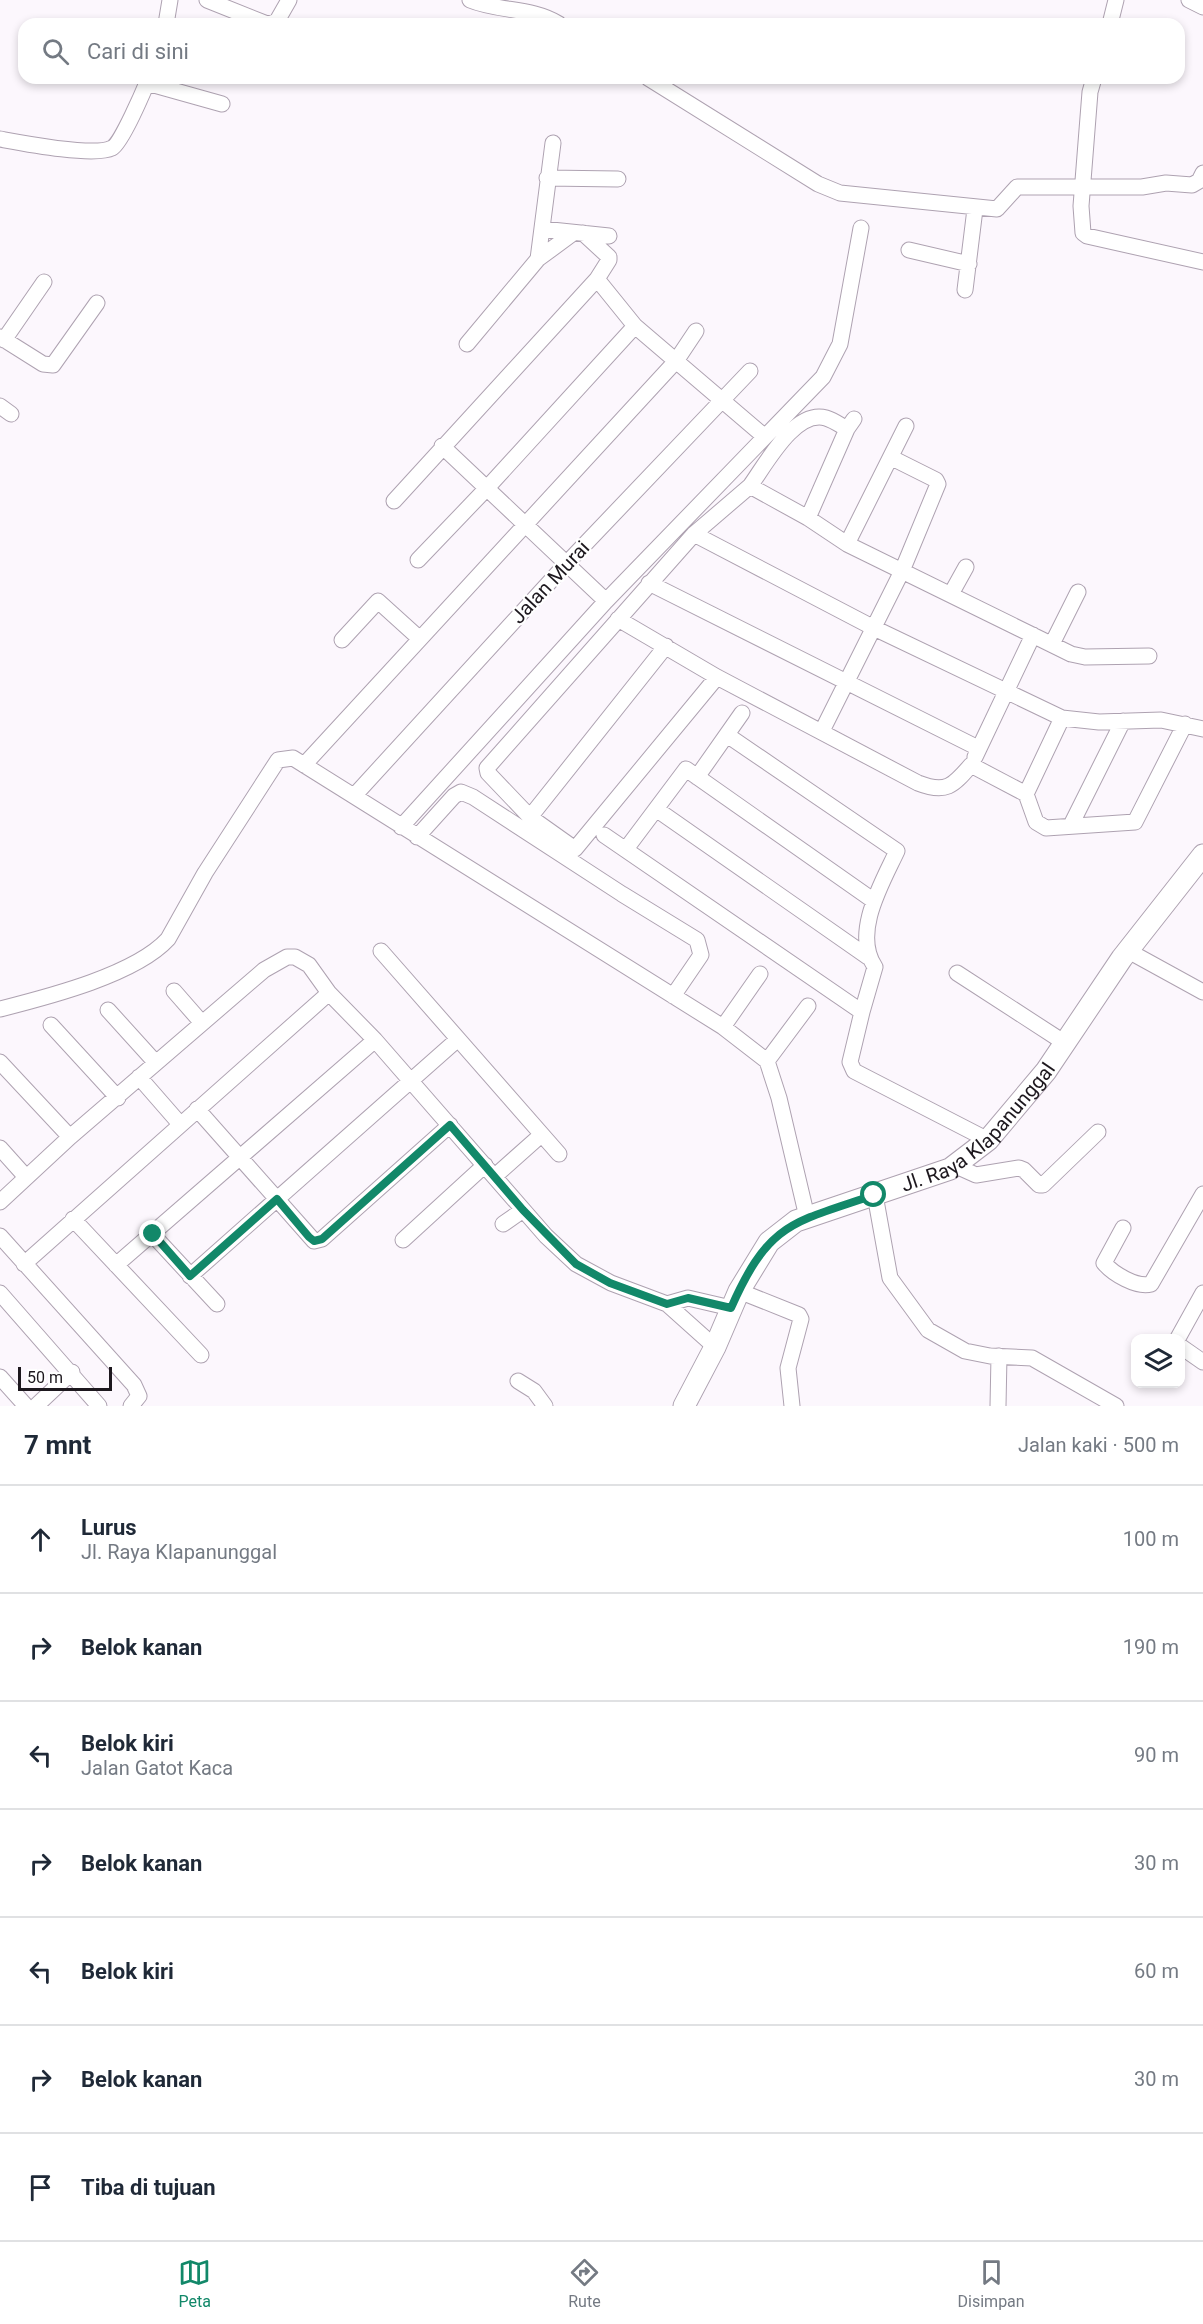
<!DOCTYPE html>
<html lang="id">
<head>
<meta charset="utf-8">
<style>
  :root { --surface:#fff; --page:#f6f6f7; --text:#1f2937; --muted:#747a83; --line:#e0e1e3; --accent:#128869 }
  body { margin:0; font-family:Roboto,sans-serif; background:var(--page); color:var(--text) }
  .controls { position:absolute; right:18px; bottom:18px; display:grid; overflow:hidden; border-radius:12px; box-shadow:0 3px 9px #0003 }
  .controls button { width:54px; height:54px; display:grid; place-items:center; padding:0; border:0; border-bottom:2px solid var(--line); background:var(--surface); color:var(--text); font:30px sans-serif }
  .scale { position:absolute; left:18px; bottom:15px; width:94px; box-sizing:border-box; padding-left:6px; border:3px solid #1d181e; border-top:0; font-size:16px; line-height:21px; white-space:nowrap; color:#1d181e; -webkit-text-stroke:4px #fff; paint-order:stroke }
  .stop { position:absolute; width:18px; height:18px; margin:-14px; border:4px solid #128869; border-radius:50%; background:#fff }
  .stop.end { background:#128869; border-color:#fff; box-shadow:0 2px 6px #0008 }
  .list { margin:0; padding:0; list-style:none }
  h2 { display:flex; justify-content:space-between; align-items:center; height:78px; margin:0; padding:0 24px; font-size:26px }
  h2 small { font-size:20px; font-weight:400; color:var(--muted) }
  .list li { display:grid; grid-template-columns:39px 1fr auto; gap:18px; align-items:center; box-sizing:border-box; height:108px; padding:0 24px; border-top:2px solid var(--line) }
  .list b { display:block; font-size:22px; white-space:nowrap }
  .list p { margin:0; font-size:20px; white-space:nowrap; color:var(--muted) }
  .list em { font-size:20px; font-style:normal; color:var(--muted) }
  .icon { flex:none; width:33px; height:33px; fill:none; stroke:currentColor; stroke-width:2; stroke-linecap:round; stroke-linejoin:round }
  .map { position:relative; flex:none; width:1203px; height:1406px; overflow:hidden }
  .search { position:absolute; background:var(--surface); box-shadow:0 3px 9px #0003; left:18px; right:18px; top:18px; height:66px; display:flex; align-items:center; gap:15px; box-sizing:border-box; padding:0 21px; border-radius:18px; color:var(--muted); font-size:22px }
  .sheet { height:834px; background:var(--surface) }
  nav { display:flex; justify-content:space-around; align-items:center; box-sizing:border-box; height:84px; border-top:2px solid var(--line); background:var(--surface); font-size:16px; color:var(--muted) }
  nav a { display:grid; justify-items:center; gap:3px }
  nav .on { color:var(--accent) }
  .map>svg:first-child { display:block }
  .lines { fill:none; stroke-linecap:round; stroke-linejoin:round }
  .street-casing { stroke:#aea2b1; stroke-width:17 }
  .secondary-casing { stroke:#aea2b1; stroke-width:23 }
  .street { stroke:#fff; stroke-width:15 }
  .secondary { stroke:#fff; stroke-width:21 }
  .route { stroke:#128869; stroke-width:8 }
  .labels { text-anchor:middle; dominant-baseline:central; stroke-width:4.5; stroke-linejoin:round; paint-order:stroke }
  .street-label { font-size:20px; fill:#1d181e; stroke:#fff }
</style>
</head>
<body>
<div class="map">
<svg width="1203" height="1406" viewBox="0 0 1203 1406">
  <rect width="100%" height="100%" fill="#fcf7fd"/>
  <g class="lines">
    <g class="street-casing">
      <path id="street" d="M 207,0 L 267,24
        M 470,0 C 499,12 532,7 559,24
        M 1189,0 L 1203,7
        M 166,24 L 170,0
        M 269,24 L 277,21 L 289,0
        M 1110,24 L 1116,0
        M 648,78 L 818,184 L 840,193 L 997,209 L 1017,187 L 1142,187 L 1166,183 L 1192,185 L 1199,181 L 1203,173
        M 1094,78 L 1090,92 L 1081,206 L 1083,233 L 1087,236 L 1203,262
        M 147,83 L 222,104
        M 0,139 C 22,143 94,157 112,148 C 121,144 144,90 149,78
        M 547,178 L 618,179
        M 542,229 L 609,236
        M 909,250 L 969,264
        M 538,259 L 572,234
        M 597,279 L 635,326 L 765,437
        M 965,290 L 975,209
        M 0,337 L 43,364 L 53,365 L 97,303
        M 4,340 L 44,282
        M 467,344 L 538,259 L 553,143
        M 0,406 L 11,414
        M 442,446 L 606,601
        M 750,486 C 766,464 795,409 826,418 C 833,420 840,425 847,429
        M 394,501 L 597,279 L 609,260 L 609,257 L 583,233
        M 808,518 L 847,429 L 854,419
        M 694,534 L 874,628 L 1062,718 L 1099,722 L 1161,720 L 1203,729
        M 847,544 L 906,426
        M 418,560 L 487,488 L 635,326
        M 649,583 L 978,748
        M 951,594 L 966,567
        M 618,619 L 717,677 L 918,783 C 946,794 953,786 971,765 L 1026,794 L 1036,822 L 1046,828 L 1135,822 L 1185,724
        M 342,640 L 378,601 L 420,639
        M 1052,644 L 1078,592
        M 717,677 L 575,849 L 530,817 L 488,773 L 487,768 L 694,534 L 750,486 L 808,518 L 847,544 L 1071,654 L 1085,657 L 1149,656
        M 822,731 L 902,571 L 938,484 L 936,480 L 892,458
        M 727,735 L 897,851 C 882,883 852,933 875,967 L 862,1012
        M 975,757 L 1033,635
        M 304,765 L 676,361 L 696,331
        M 697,777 L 742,713
        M 1026,794 L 1062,718
        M 354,796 L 567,563 L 750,371
        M 656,809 L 868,957
        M 530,817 L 666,646
        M 1071,825 L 1123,721
        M 401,827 L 606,601 L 823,377 L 840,344 L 861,228
        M 604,835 L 862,1012 L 850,1062 L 854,1071 L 988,1140
        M 417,837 L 454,796 L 461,792 L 473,797 L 622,894 L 697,940 L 701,955 L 673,996
        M 626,849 L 686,769 L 874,901
        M 381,951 L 559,1154
        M 1122,958 L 1132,953 L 1203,992
        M 957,973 L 1065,1043
        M 174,991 L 202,1023
        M 0,1009 C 47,997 135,975 168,939 L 205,873 L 278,760 L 293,758 L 723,1027 L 767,1061 L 779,1098 L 807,1217
        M 108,1010 L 156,1063
        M 51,1025 L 118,1098
        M 723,1027 L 760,974
        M 767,1061 L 808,1006
        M 0,1062 L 70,1137
        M 139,1077 L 180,1124
        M 197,1109 L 314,1241 L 322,1239 L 450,1125
        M 0,1148 L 26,1177
        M 956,1166 L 976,1175 L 1019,1168 L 1024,1170 L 1039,1185 L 1043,1185 L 1098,1132
        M 495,1176 L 540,1136
        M 875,1195 L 890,1278 L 928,1330 L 965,1351 L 990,1356 L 1032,1358 L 1116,1406
        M 0,1202 L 70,1137 L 264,970 L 287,957 L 295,957 L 309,965 L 329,993 L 375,1040 L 546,1236 L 576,1264 L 611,1283 L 667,1304 L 715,1347
        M 73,1219 L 201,1355
        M 503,1224 L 523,1210
        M 1123,1228 L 1104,1263 C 1113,1274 1137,1288 1151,1284 L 1203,1194
        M 153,1235 L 217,1304
        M 0,1236 L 134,1385 L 139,1396 L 131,1406
        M 403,1240 L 485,1165
        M 24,1264 L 329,993
        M 116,1265 L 375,1040
        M 190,1276 L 458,1039
        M 739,1291 L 799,1315 L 801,1319 L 788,1368 L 792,1406
        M 0,1293 L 99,1406
        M 667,1304 L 688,1298 L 731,1308
        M 1178,1338 L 1203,1293
        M 1180,1346 L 1203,1362
        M 0,1377 L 26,1406
        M 518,1381 L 534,1391 L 545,1406
        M 36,1406 L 72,1372
        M 998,1406 L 999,1356"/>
    </g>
    <g class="secondary-casing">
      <g id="secondary">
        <path id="s1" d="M 684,1406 L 715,1347 L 739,1291 L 769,1242 L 796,1221 L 950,1169 L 988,1140 L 1046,1071 L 1122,958 L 1203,855"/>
      </g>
    </g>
    <use href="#street" class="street"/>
    <use href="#secondary" class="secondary"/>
  </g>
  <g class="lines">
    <path class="route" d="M 153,1234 L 190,1276 L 277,1199 L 309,1237 L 314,1241 L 322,1239 L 450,1125 L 523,1210 L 576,1264 L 610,1283 L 667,1304 L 688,1298 L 731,1308 C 769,1222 792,1223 874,1195"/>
  </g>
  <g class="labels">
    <g class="street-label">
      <text transform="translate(550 582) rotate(-47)">Jalan Murai</text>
      <text stroke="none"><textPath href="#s1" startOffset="429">Jl. Raya Klapanunggal</textPath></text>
    </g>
  </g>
</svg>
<div class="controls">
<button><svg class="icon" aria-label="layers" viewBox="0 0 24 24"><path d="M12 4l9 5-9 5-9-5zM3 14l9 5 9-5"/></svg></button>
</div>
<div class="scale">50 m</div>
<div class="stop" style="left:874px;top:1195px"></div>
<div class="stop end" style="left:153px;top:1234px"></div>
<div class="search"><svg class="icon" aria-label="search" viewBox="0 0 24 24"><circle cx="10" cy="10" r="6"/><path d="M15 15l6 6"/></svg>Cari di sini</div>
</div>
<section class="sheet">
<h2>7 mnt<small>Jalan kaki · 500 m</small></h2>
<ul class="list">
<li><svg class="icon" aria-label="ahead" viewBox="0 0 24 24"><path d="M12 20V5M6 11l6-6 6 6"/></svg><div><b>Lurus</b><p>Jl. Raya Klapanunggal</p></div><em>100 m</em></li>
<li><svg class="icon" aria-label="right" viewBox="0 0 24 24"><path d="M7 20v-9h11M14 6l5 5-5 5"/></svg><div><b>Belok kanan</b></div><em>190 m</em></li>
<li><svg class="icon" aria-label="left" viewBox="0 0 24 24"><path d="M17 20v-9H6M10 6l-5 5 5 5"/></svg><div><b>Belok kiri</b><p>Jalan Gatot Kaca</p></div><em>90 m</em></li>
<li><svg class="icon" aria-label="right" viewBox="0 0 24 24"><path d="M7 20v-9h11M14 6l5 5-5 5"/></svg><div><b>Belok kanan</b></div><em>30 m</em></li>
<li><svg class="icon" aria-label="left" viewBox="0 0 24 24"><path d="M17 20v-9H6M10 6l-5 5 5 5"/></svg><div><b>Belok kiri</b></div><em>60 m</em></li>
<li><svg class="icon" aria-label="right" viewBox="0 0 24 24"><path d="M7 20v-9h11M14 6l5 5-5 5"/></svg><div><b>Belok kanan</b></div><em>30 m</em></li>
<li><svg class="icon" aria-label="arrive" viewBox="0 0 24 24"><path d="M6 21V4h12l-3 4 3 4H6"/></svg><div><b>Tiba di tujuan</b></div></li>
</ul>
</section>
<nav>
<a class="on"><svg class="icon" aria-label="map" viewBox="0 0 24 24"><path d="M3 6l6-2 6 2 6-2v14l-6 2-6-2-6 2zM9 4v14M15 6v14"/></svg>Peta</a>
<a><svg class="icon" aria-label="directions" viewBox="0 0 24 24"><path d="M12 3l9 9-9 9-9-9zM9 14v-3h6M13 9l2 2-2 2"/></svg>Rute</a>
<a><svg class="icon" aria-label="saved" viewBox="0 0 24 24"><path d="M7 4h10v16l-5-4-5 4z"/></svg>Disimpan</a>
</nav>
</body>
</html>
